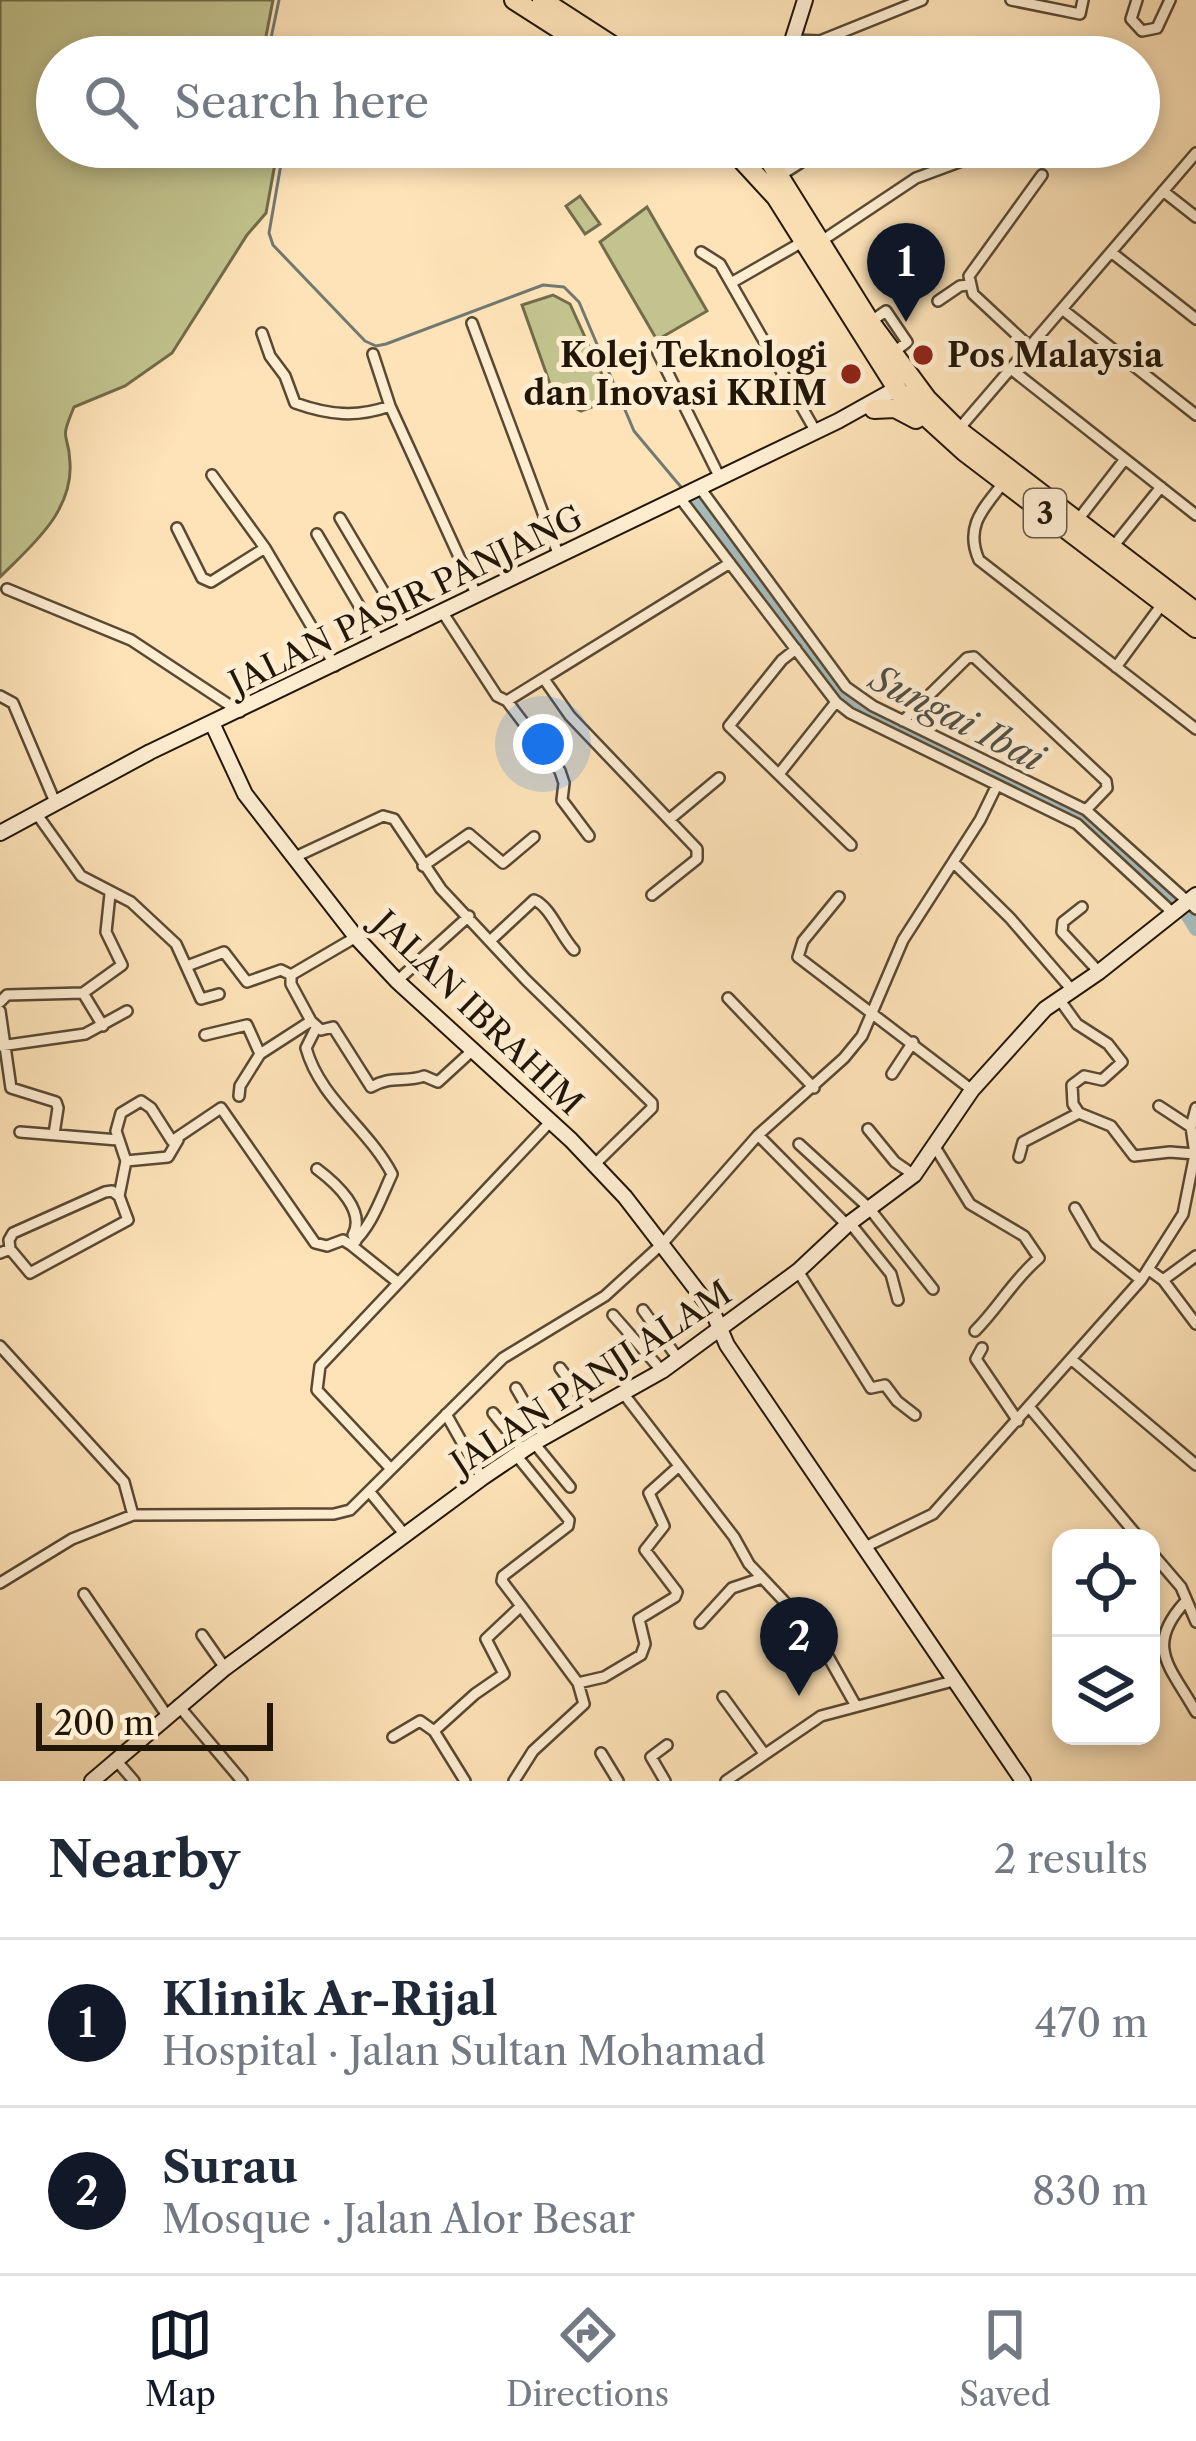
<!DOCTYPE html>
<html lang="en">
<head>
<meta charset="utf-8">
<style>
  :root { --surface:#fff; --page:#f6f6f7; --text:#1f2937; --muted:#747a83; --line:#e0e1e3; --accent:#111827 }
  body { margin:0; font-family:"Libre Caslon Text",serif; background:var(--page); color:var(--text) }
  .controls { position:absolute; right:36px; bottom:36px; display:grid; overflow:hidden; border-radius:24px; box-shadow:0 6px 18px #0003 }
  .controls button { width:108px; height:108px; display:grid; place-items:center; padding:0; border:0; border-bottom:3px solid var(--line); background:var(--surface); color:var(--text); font:60px sans-serif }
  .scale { position:absolute; left:36px; bottom:30px; width:237px; box-sizing:border-box; padding-left:12px; border:6px solid #221607; border-top:0; font-size:33px; line-height:42px; white-space:nowrap; color:#221607; -webkit-text-stroke:9px #feedd1; paint-order:stroke }
  .you { position:absolute; left:543px; top:744px; width:42px; height:42px; margin:-30px; border:9px solid #fff; border-radius:50%; background:#1a73e8; box-shadow:0 0 0 18px #1a73e833 }
  .badge { display:grid; place-items:center; width:78px; height:78px; border-radius:50%; background:var(--accent); color:#fff; font-size:39px; font-weight:700 }
  .pin { position:absolute; translate:-50% -99px; filter:drop-shadow(0 3px 6px #0008) }
  .pin::after { content:''; position:absolute; top:63px; width:42px; height:36px; background:inherit; clip-path:polygon(0 0,100% 0,50% 100%) }
  .list { margin:0; padding:0; list-style:none }
  h2 { display:flex; justify-content:space-between; align-items:center; height:156px; margin:0; padding:0 48px; font-size:51px }
  h2 small { font-size:39px; font-weight:400; color:var(--muted) }
  .list li { display:grid; grid-template-columns:78px 1fr auto; gap:36px; align-items:center; box-sizing:border-box; height:168px; padding:0 48px; border-top:3px solid var(--line) }
  .list b { display:block; font-size:45px; white-space:nowrap }
  .list p { margin:0; font-size:39px; white-space:nowrap; color:var(--muted) }
  .list em { font-size:39px; font-style:normal; color:var(--muted) }
  .icon { flex:none; width:66px; height:66px; fill:none; stroke:currentColor; stroke-width:2; stroke-linecap:round; stroke-linejoin:round }
  .map { position:relative; flex:none; width:1196px; height:1781px; overflow:hidden }
  .search { position:absolute; background:var(--surface); box-shadow:0 6px 18px #0003; left:36px; right:36px; top:36px; height:132px; display:flex; align-items:center; gap:30px; box-sizing:border-box; padding:0 42px; border-radius:66px; color:var(--muted); font-size:45px }
  .sheet { height:492px; background:var(--surface) }
  nav { display:flex; justify-content:space-around; align-items:center; box-sizing:border-box; height:168px; border-top:3px solid var(--line); background:var(--surface); font-size:33px; color:var(--muted) }
  nav a { display:grid; justify-items:center; gap:6px }
  nav .on { color:var(--accent) }
  .map>svg:first-child { display:block }
  .green { fill:#c2c38e; stroke:#726c4a; stroke-width:3 }
  .lines { fill:none; stroke-linecap:round; stroke-linejoin:round }
  .stream { stroke:#717973; stroke-width:3 }
  .river { stroke:#a6bbbb; stroke-width:14 }
  .street-casing { stroke:#594933; stroke-width:14 }
  .secondary-casing { stroke:#221607; stroke-width:18 }
  .highway-casing { stroke:#221607; stroke-width:22 }
  .street { stroke:#feedd1; stroke-width:9 }
  .secondary { stroke:#feedd1; stroke-width:14 }
  .highway { stroke:#fee3b8; stroke-width:18 }
  .poi-dot { fill:#8f2418; stroke:#feedd1; stroke-width:4.5 }
  .labels { text-anchor:middle; dominant-baseline:central; stroke-width:10; stroke-linejoin:round; paint-order:stroke }
  .shield { fill:#feedd1; stroke:#645644; stroke-width:3 }
  .shield-label { font-size:30px; font-weight:bold; fill:#221607 }
  .poi-label { font-size:33px; font-weight:bold; fill:#221607; stroke:#feedd1; text-anchor:end }
  .street-label { font-size:33px; fill:#221607; stroke:#feedd1 }
  .water-label { font-size:36px; font-style:italic; fill:#505046; stroke:#feedd1 }
</style>
</head>
<body>
<div class="map">
<svg width="1196" height="1781" viewBox="0 0 1196 1781">
  <rect width="100%" height="100%" fill="#fee3b8"/>
  <filter id="stains"><feTurbulence type="fractalNoise" baseFrequency=".00167" numOctaves="4"/><feColorMatrix values="0 0 0 0 .2 0 0 0 0 .09 0 0 0 0 .02 0 0 0 .5 -.17"/></filter>
  <radialGradient id="worn" r=".72"><stop offset=".6" stop-color="#630" stop-opacity="0"/><stop offset="1" stop-color="#630" stop-opacity=".3"/></radialGradient>
  <path class="green" d="M 0,0 L 273,0 L 262,57 L 57,57 L 57,147 L 278,147 L 266,213 L 247,235 L 172,353 L 125,386 L 74,407 C 58,445 69,430 70,463 C 73,512 31,546 0,577 Z
    M 580,196 L 600,224 L 585,234 L 566,206 Z
    M 647,207 L 707,311 L 657,340 L 600,242 Z
    M 553,295 L 570,304 L 613,399 L 581,411 L 555,398 L 522,305 Z"/>
  <g class="lines">
    <path class="stream" d="M 267,57 L 279,0
      M 284,147 L 269,233 L 273,245 L 365,341 L 376,346 L 386,344 L 543,285 L 564,287 L 579,302 L 634,431 L 681,487"/>
    <path class="river" d="M 694,500 L 845,695 L 1079,814 L 1178,902
      M 1185,911 L 1196,929"/>
    <g class="street-casing">
      <path id="street" d="M 1011,0 L 1080,14 L 1083,0
        M 1137,0 L 1131,19 L 1142,31 L 1157,28 L 1170,0
        M 794,40 L 820,41 L 922,0
        M 781,175 L 800,163 L 808,147
        M 1163,191 L 1196,217
        M 820,242 L 916,178 L 1000,147
        M 701,252 L 720,264 L 816,432
        M 1111,252 L 1196,319
        M 731,283 L 804,241
        M 938,301 L 960,286 L 968,285
        M 1062,309 L 1196,415
        M 870,322 L 886,311 L 907,342 L 893,353
        M 472,323 L 559,556
        M 262,333 L 270,356 L 285,376 L 295,403 C 329,415 356,418 390,406
        M 1030,347 L 973,294 L 969,276 L 1042,175
        M 658,353 L 720,478
        M 373,354 L 390,406 L 477,596
        M 1011,369 L 1196,515
        M 958,430 L 1196,153
        M 212,475 L 265,548 L 335,666
        M 1004,482 C 984,508 964,526 979,560 L 1196,729
        M 700,488 L 846,687 L 873,706 L 1086,810 L 1196,909
        M 680,498 L 836,702 L 850,713 L 1077,824 L 1174,914
        M 340,518 L 407,631
        M 1077,521 L 1125,459
        M 177,528 L 202,578 L 211,582 L 265,548
        M 317,534 L 381,643
        M 1112,548 L 1161,487
        M 7,589 L 131,640 L 240,712
        M 443,613 L 497,696 L 507,701 L 560,771 L 564,783 L 562,800 L 589,836
        M 796,649 L 782,660 L 729,726 L 851,845
        M 1116,667 L 1163,603
        M 544,679 L 570,716 L 697,849 L 697,859 L 652,895
        M 0,696 L 13,703 L 55,802
        M 507,701 L 730,563
        M 903,721 L 967,658 L 974,657 L 1106,781 L 1107,788 L 1086,810
        M 779,774 L 836,702
        M 36,813 L 81,876 L 131,902 L 176,944 L 201,999 L 219,994
        M 671,818 L 719,778
        M 293,858 L 383,816 L 394,819 L 441,889 L 526,980 L 652,1103 L 652,1108 L 595,1164
        M 953,862 L 1010,918 L 1072,990
        M 423,866 L 469,834 L 503,863 L 534,837
        M 839,897 L 803,941 L 798,957 L 972,1090
        M 1082,907 L 1063,922 L 1062,932 L 1099,972
        M 491,940 L 534,900 C 550,906 560,935 574,950
        M 187,966 L 224,952 L 247,982 L 281,970 L 291,975
        M 397,981 L 469,916
        M 83,993 L 122,965 L 106,932 L 110,894
        M 728,998 L 814,1088
        M 1059,999 L 1077,1024 L 1108,1044 L 1122,1062 L 1102,1080 L 1084,1076 L 1072,1085 L 1073,1104 L 1079,1113
        M 0,1002 L 7,995 L 83,993 L 103,1026
        M 0,1011 L 11,1088 L 56,1102 L 58,1108 L 54,1134
        M 311,1021 L 291,984 L 291,975 L 356,937
        M 316,1028 L 306,1048 C 320,1099 368,1128 392,1174 C 380,1200 372,1226 351,1245 L 396,1281
        M 205,1035 L 247,1025 L 260,1054 L 311,1021 L 321,1030 L 333,1027 L 371,1087 C 391,1075 405,1083 424,1076 L 438,1082 L 474,1049
        M 0,1046 L 85,1034 L 127,1011
        M 892,1074 L 913,1042
        M 239,1096 L 240,1086 L 260,1054
        M 1159,1106 L 1191,1127
        M 868,1129 L 895,1162 L 914,1175
        M 20,1132 L 118,1140
        M 758,1135 L 847,1225
        M 799,1144 L 869,1208 L 933,1289
        M 935,1147 L 970,1204 L 1024,1236 L 1039,1258 C 1013,1280 999,1307 975,1331
        M 1019,1157 L 1023,1142 L 1079,1113 L 1111,1126 L 1134,1156 L 1170,1152 L 1195,1154
        M 126,1161 L 168,1157 L 178,1140
        M 317,1169 C 337,1184 366,1211 353,1235 L 356,1241
        M 1075,1208 L 1096,1244 L 1141,1280
        M 850,1223 L 891,1274 L 898,1300
        M 10,1249 L 9,1240 L 13,1233 L 105,1192 L 112,1191 L 119,1196
        M 0,1253 L 10,1249 L 30,1273 L 128,1220 L 119,1196 L 126,1161 L 116,1131 L 121,1113 L 141,1101 L 151,1108 L 172,1141 L 221,1108 L 315,1243 L 327,1246 L 343,1240 L 351,1245
        M 1148,1269 L 1163,1280 L 1196,1324
        M 798,1271 L 871,1388 L 885,1385 L 897,1401 L 915,1415
        M 1163,1280 L 1196,1256
        M 643,1310 L 679,1360
        M 613,1315 L 662,1371
        M 0,1346 L 124,1482 L 133,1515
        M 982,1348 L 976,1359 L 1018,1421
        M 1071,1359 L 1196,1465
        M 560,1368 L 592,1411
        M 516,1388 L 545,1438
        M 623,1393 L 734,1537 L 749,1564 L 816,1635 L 856,1706
        M 1030,1408 L 1139,1538
        M 493,1413 L 523,1450
        M 446,1414 L 482,1478
        M 534,1443 L 570,1487
        M 391,1469 L 317,1390 L 320,1366 L 551,1121
        M 369,1491 L 405,1535
        M 865,1547 L 933,1514 L 1141,1280 L 1183,1214 L 1195,1154 L 1191,1127 L 1196,1108
        M 1151,1552 L 1181,1587 L 1196,1622
        M 0,1583 L 72,1539 L 133,1515 L 334,1514 L 350,1510 L 503,1358 L 605,1296 L 663,1243 L 758,1135 L 844,1058 L 862,1036 L 903,940 L 980,820 L 996,787
        M 84,1594 L 166,1714
        M 1185,1602 C 1144,1647 1170,1666 1196,1712
        M 700,1623 L 732,1588 L 762,1578
        M 202,1635 L 225,1668
        M 578,1683 L 604,1677 L 641,1655 L 645,1644 L 639,1619 L 675,1597 L 677,1592 L 645,1550 L 664,1526 L 649,1493 L 679,1466
        M 723,1697 L 763,1752
        M 178,1705 L 242,1781
        M 393,1737 L 420,1721 L 434,1731
        M 601,1753 L 618,1781
        M 115,1759 L 134,1781
        M 465,1781 L 434,1731 L 475,1694 L 504,1674 L 486,1639 L 521,1606 L 502,1581 L 503,1576 L 568,1526 L 569,1520 L 516,1455
        M 514,1781 L 533,1751 L 584,1704 L 578,1683 L 521,1606
        M 665,1781 L 651,1757 L 667,1745
        M 726,1781 L 821,1716 L 953,1681"/>
    </g>
    <g class="secondary-casing">
      <path id="secondary" d="M 787,57 L 805,0
        M 212,723 L 245,794 L 356,937 L 397,981 L 571,1140 L 625,1197 L 712,1310 L 727,1345 L 1023,1781
        M 0,833 L 150,752 L 838,421 L 890,392 L 899,392
        M 92,1781 L 225,1668 L 482,1478 L 534,1443 L 662,1371 L 798,1271 L 847,1225 L 914,1175 L 972,1090 L 1045,1009 L 1099,972 L 1196,895"/>
    </g>
    <g class="highway-casing">
      <path id="highway" d="M 514,0 L 603,57
        M 542,0 L 630,57
        M 730,147 L 776,197 L 899,392 L 965,452 L 1196,628
        M 761,147 L 870,322 L 927,399 L 958,430 L 1196,612
        M 874,409 L 895,408 L 916,419"/>
    </g>
    <use href="#street" class="street"/>
    <use href="#secondary" class="secondary"/>
    <use href="#highway" class="highway"/>
  </g>
  <g class="poi-dot">
    <circle cx="923" cy="355" r="12"/>
    <circle cx="851" cy="374" r="12"/>
  </g>
  <g class="labels">
    <rect class="shield" x="1024" y="489" width="42" height="48" rx="9"/>
    <g class="shield-label">
      <text x="1045" y="513">3</text>
    </g>
    <g class="poi-label">
      <text x="827" y="355">Kolej Teknologi<tspan x="827" dy="38">dan Inovasi KRIM</tspan></text>
      <text x="947" y="355" text-anchor="start">Pos Malaysia</text>
    </g>
    <g class="street-label">
      <text transform="translate(406 600) rotate(-26)">JALAN PASIR PANJANG</text>
      <text transform="translate(478 1013) rotate(44)">JALAN IBRAHIM</text>
      <text transform="translate(591 1378) rotate(-33)">JALAN PANJI ALAM</text>
    </g>
    <g class="water-label">
      <text transform="translate(957 718) rotate(27)">Sungai Ibai</text>
    </g>
  </g>
  <rect width="100%" height="100%" filter="url(#stains)"/>
  <rect width="100%" height="100%" fill="url(#worn)"/>
</svg>
<div class="controls">
<button><svg class="icon" aria-label="locate" viewBox="0 0 24 24"><circle cx="12" cy="12" r="6"/><path d="M12 2v4M12 18v4M2 12h4M18 12h4"/></svg></button>
<button><svg class="icon" aria-label="layers" viewBox="0 0 24 24"><path d="M12 4l9 5-9 5-9-5zM3 14l9 5 9-5"/></svg></button>
</div>
<div class="scale">200 m</div>
<div class="you"></div>
<div class="pin badge" style="left:906px;top:322px">1</div>
<div class="pin badge" style="left:799px;top:1696px">2</div>
<div class="search"><svg class="icon" aria-label="search" viewBox="0 0 24 24"><circle cx="10" cy="10" r="6"/><path d="M15 15l6 6"/></svg>Search here</div>
</div>
<section class="sheet">
<h2>Nearby<small>2 results</small></h2>
<ul class="list">
<li><span class="badge">1</span><div><b>Klinik Ar-Rijal</b><p>Hospital · Jalan Sultan Mohamad</p></div><em>470 m</em></li>
<li><span class="badge">2</span><div><b>Surau</b><p>Mosque · Jalan Alor Besar</p></div><em>830 m</em></li>
</ul>
</section>
<nav>
<a class="on"><svg class="icon" aria-label="map" viewBox="0 0 24 24"><path d="M3 6l6-2 6 2 6-2v14l-6 2-6-2-6 2zM9 4v14M15 6v14"/></svg>Map</a>
<a><svg class="icon" aria-label="directions" viewBox="0 0 24 24"><path d="M12 3l9 9-9 9-9-9zM9 14v-3h6M13 9l2 2-2 2"/></svg>Directions</a>
<a><svg class="icon" aria-label="saved" viewBox="0 0 24 24"><path d="M7 4h10v16l-5-4-5 4z"/></svg>Saved</a>
</nav>
</body>
</html>
